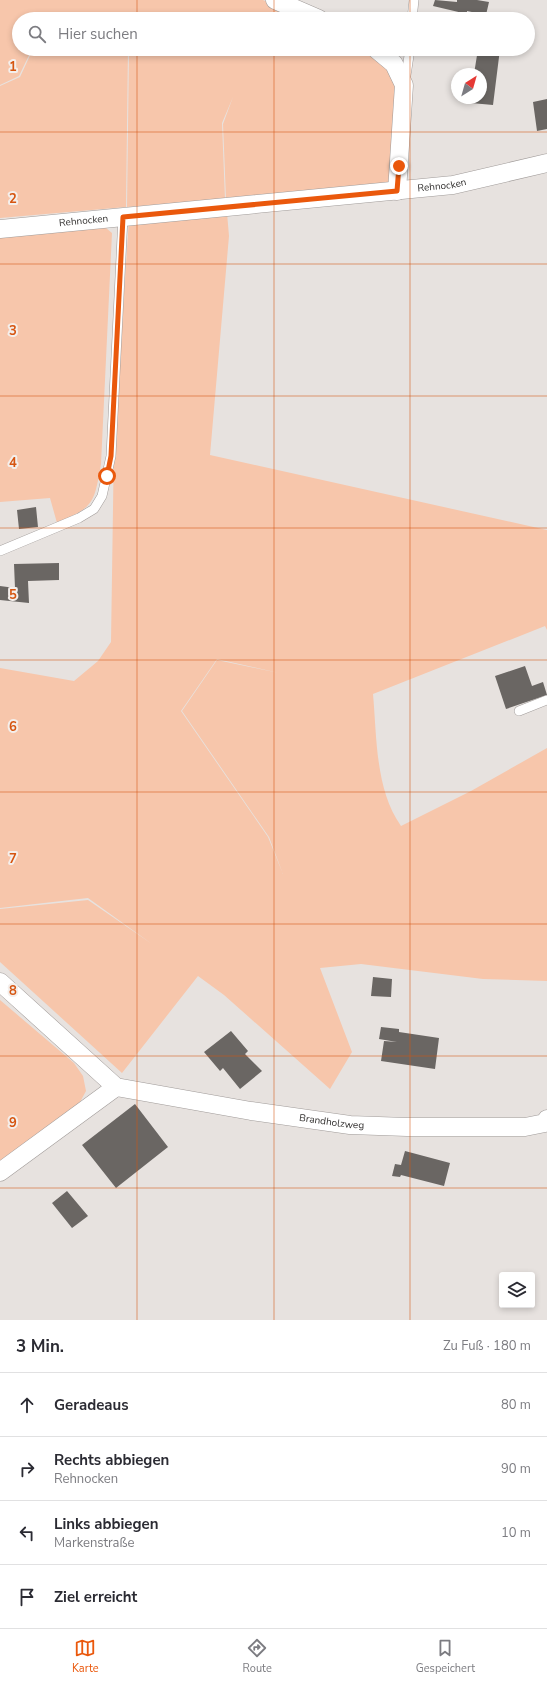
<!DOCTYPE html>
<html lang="de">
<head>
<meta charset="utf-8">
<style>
  :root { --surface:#fff; --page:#f7f7f7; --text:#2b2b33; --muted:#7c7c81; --line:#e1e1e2; --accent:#ea580c }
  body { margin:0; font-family:"Nunito Sans",sans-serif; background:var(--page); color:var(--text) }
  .controls { position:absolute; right:12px; bottom:12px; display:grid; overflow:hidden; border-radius:4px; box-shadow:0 2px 6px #0003 }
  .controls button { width:36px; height:36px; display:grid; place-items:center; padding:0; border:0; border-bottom:1px solid var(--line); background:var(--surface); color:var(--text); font:20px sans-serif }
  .compass { position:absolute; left:451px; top:68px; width:36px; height:36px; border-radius:50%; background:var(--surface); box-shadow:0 2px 6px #0003; rotate:37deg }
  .stop { position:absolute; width:12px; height:12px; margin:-9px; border:3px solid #ea580c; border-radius:50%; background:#fff }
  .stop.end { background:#ea580c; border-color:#fff; box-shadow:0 1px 4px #0008 }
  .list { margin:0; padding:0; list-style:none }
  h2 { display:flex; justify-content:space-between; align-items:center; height:52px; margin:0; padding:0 16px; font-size:17px }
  h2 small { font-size:13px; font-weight:400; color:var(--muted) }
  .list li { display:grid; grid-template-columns:26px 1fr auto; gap:12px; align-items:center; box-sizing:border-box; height:64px; padding:0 16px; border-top:1px solid var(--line) }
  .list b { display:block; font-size:15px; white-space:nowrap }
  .list p { margin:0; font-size:13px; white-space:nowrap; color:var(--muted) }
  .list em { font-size:13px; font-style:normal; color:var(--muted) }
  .icon { flex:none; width:22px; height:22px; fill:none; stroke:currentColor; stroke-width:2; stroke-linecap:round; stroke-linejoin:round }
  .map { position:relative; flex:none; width:547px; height:1320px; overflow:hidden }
  .search { position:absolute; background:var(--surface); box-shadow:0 2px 6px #0003; left:12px; right:12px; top:12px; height:44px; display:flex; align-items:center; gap:10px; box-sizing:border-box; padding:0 14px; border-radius:22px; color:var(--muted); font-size:15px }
  .sheet { height:308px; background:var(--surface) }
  nav { display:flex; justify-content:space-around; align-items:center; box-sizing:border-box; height:56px; border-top:1px solid var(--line); background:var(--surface); font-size:11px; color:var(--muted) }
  nav a { display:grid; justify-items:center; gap:2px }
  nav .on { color:var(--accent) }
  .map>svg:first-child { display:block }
  .green { fill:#f7c6ab; fill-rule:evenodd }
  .building { fill:#6a6663 }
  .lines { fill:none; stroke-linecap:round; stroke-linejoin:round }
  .lane-casing { stroke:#a09b99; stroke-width:10 }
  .street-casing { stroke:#a09b99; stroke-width:19 }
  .lane { stroke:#fff; stroke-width:9 }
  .street { stroke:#fff; stroke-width:18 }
  .route { stroke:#ea580c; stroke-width:5 }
  .grid { fill:none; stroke:#d65510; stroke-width:1; stroke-opacity:0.55 }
  .labels { text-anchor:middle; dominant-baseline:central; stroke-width:4; stroke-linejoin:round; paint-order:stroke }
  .street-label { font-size:10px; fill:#333130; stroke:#f4efec }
  .grid-label { font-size:13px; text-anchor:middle; font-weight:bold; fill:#d65510; stroke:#f4efec; stroke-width:4; stroke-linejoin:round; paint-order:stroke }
</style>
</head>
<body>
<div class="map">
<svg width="547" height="1320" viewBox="0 0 547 1320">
  <rect width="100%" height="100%" fill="#e7e2df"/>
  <path class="green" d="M 0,0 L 263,0 L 304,19 L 19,19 L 19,49 L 32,49 L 19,76 L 0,85 Z
    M 33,49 L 128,49 L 126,207 L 0,218 L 0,86 L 20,77 Z
    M 129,49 L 363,49 L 378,58 L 390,70 L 398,87 L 391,179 L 386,185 L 226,199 L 223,124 L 233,97 L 222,123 L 225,199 L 127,207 Z
    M 227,213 L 229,236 L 210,455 L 547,530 L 547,630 L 545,626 L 373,694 C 377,737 375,789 401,826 L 471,791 L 547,748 L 547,981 L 483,979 L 361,964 L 320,968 L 352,1052 L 330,1089 L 224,995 L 198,976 L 122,1073 L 0,962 L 0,909 L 88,900 L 152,944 L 88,898 L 0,908 L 0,668 L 74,681 L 98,661 L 111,642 L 114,441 L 129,219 ZM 217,659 L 279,673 L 217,660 L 182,711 L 269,837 L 283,874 L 268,837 L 181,711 Z
    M 106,228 L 112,233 L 101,464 C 94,504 94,507 57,523 L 50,498 L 0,502 L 0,235 Z
    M 0,1000 L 74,1063 L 83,1076 L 86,1091 L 79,1104 L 0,1163 Z"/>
  <path class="building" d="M 435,0 L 457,2 L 457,0 L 477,0 L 489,2 L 486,15 L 467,11 L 467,14 L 433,6 Z
    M 478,49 L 500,49 L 493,105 L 471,103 L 471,98 L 481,98 L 481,74 L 474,74 Z
    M 547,99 L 547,129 L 537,131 L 533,102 Z
    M 36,507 L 38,527 L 19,529 L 17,510 Z
    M 59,563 L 59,580 L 28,581 L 29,603 L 0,600 L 0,586 L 15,588 L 14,564 Z
    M 525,666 L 532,686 L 543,682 L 547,695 L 506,709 L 495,676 Z
    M 373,977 L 392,979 L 391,997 L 371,996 Z
    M 381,1027 L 399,1029 L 399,1032 L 439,1038 L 435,1069 L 381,1061 L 384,1041 L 397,1042 L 379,1039 Z
    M 231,1031 L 248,1051 L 245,1054 L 262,1071 L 240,1089 L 223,1068 L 220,1071 L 204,1052 Z
    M 135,1104 L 168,1147 L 116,1188 L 82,1145 Z
    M 405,1151 L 450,1163 L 444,1186 L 401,1175 L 400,1177 L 392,1176 L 395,1164 L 401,1165 Z
    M 67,1191 L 88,1216 L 72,1228 L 52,1203 Z"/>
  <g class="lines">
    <g class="lane-casing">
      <path id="lane" d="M 412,19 L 414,0
        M 405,82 L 410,49
        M 0,551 L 79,518 L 94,509 L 102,496 L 111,456 L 123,217
        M 519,711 L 547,700"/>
    </g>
    <g class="street-casing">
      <g id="street">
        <path d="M 275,0 L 319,19"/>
        <path d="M 376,49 L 394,64 L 404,85 L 397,191"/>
        <path id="s1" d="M 0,229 L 453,185 L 547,163"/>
        <path id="s2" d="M 0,982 L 116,1087 L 251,1111 L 350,1125 L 407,1127 L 525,1127 L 545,1123 L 547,1119"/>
        <path d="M 0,1172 L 116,1087"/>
      </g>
    </g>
    <use href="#lane" class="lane"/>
    <use href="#street" class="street"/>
  </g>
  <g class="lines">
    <path class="route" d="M 107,476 L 111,456 L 123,217 L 397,191 L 399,166"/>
  </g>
  <path class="grid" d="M 137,0 L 137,19M 274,0 L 274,19M 410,0 L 410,19M 137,49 L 137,1320M 274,49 L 274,1320M 410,49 L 410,1320M 0,132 L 547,132M 0,264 L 547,264M 0,396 L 547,396M 0,528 L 547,528M 0,660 L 547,660M 0,792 L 547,792M 0,924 L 547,924M 0,1056 L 547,1056M 0,1188 L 547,1188"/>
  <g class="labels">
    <g class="street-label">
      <text stroke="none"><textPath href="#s1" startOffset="444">Rehnocken</textPath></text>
      <text stroke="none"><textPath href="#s1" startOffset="84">Rehnocken</textPath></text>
      <text stroke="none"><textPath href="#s2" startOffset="375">Brandholzweg</textPath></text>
    </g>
  </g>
  <g class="grid-label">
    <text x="13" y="71">1</text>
    <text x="13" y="203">2</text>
    <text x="13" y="335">3</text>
    <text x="13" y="467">4</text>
    <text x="13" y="599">5</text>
    <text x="13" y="731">6</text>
    <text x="13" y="863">7</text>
    <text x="13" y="995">8</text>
    <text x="13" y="1127">9</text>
  </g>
</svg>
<div class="controls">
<button><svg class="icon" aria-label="layers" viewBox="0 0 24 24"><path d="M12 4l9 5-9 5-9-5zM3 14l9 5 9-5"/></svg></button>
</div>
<svg class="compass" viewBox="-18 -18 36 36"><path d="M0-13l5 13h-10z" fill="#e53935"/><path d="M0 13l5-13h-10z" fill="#7c7c81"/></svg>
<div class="stop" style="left:107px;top:476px"></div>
<div class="stop end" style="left:399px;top:166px"></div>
<div class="search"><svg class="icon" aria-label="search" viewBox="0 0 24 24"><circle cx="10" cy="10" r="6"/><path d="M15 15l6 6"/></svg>Hier suchen</div>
</div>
<section class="sheet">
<h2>3 Min.<small>Zu Fuß · 180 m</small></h2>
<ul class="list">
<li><svg class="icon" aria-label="ahead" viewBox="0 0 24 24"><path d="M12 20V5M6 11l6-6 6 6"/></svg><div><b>Geradeaus</b></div><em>80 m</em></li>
<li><svg class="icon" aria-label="right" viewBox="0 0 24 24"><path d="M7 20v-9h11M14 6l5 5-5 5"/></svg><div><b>Rechts abbiegen</b><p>Rehnocken</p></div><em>90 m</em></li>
<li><svg class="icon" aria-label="left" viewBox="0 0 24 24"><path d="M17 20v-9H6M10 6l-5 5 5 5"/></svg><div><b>Links abbiegen</b><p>Markenstraße</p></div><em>10 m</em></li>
<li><svg class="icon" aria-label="arrive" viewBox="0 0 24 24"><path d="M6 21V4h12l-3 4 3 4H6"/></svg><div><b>Ziel erreicht</b></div></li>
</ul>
</section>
<nav>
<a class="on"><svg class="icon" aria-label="map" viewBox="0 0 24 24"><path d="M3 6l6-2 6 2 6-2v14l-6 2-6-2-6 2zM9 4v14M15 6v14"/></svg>Karte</a>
<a><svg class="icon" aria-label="directions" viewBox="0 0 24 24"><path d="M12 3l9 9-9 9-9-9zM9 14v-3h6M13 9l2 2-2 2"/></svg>Route</a>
<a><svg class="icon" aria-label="saved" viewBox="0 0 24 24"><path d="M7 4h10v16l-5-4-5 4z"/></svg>Gespeichert</a>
</nav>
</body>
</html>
